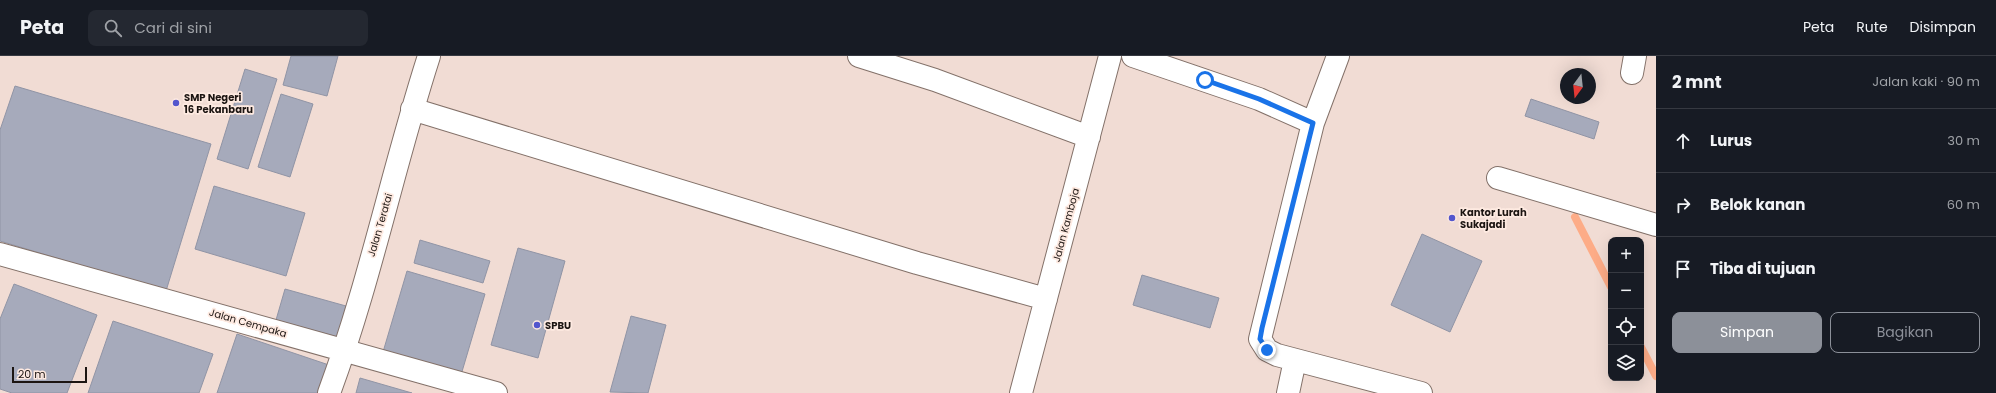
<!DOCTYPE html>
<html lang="id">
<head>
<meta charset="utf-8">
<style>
  :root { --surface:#171b24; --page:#242831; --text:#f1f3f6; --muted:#9ea1a6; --line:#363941; --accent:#8c9099 }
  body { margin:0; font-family:Poppins,sans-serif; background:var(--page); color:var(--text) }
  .controls { position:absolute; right:12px; bottom:12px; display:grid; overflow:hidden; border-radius:8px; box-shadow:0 4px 16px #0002 }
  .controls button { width:36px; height:36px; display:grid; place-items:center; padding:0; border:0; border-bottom:1px solid var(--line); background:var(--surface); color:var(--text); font:20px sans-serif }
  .compass { position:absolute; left:1560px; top:12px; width:36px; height:36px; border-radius:50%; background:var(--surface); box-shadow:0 4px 16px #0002; rotate:195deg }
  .scale { position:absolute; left:12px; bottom:10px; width:75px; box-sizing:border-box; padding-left:4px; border:2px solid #1c1512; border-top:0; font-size:11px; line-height:14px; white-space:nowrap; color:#1c1512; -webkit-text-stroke:3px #feeae1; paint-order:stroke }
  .stop { position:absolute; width:12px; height:12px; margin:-9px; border:3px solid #1a73e8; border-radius:50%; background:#fff }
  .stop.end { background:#1a73e8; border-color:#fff; box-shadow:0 1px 4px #0008 }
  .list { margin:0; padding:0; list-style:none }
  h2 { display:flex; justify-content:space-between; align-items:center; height:52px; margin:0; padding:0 16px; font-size:17px }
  h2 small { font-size:13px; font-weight:400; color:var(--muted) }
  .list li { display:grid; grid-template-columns:26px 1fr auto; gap:12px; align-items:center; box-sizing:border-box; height:64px; padding:0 16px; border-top:1px solid var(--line) }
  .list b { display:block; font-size:15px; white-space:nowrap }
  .list em { font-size:13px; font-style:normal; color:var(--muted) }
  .actions { display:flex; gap:8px; padding:12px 16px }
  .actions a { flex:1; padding:9px 0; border:1px solid var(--accent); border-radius:8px; text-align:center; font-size:14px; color:var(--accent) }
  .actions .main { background:var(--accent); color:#fff }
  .icon { flex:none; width:22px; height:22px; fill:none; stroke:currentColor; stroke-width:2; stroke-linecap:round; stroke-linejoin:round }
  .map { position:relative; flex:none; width:1656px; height:337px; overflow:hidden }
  header { display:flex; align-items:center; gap:24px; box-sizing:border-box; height:56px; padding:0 20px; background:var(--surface); border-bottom:1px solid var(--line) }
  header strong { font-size:19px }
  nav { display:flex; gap:22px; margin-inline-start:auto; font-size:14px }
  .search { width:280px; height:36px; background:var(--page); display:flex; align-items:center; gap:10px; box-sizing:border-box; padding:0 14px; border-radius:8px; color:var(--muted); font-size:15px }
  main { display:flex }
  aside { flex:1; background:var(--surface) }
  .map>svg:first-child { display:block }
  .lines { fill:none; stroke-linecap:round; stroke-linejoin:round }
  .stream { stroke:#fdac87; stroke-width:8 }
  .building { fill:#a6aabb; stroke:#9094a5 }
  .minor-casing { stroke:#837169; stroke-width:24 }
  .minor { stroke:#fff; stroke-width:22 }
  .route { stroke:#1a73e8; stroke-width:5 }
  .poi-dot { fill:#5356cd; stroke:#feeae1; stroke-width:1.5 }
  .labels { text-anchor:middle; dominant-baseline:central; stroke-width:3.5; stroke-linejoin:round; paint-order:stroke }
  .poi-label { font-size:10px; font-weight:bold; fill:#1c1512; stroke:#feeae1; text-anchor:start }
  .street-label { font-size:10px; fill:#1c1512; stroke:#feeae1 }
</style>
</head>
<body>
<header>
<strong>Peta</strong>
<div class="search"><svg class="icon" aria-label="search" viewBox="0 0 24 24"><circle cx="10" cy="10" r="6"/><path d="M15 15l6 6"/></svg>Cari di sini</div>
<nav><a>Peta</a><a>Rute</a><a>Disimpan</a></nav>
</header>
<main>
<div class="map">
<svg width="1656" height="337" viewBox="0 0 1656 337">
  <rect width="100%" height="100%" fill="#f1dcd4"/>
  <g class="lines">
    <path class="stream" d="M 1575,161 L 1611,231
      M 1641,291 L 1656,320"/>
  </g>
  <path class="building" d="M 291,0 L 338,0 L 327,40 L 283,29 Z
    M 245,13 L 277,23 L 248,113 L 217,103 Z
    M 15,30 L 211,88 L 166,235 L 0,185 L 0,74 Z
    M 281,38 L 313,48 L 290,121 L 258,111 Z
    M 1531,43 L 1599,66 L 1594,83 L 1525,60 Z
    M 214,130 L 305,157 L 286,220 L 195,193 Z
    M 1422,178 L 1482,205 L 1450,276 L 1391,249 Z
    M 420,184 L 490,205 L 483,227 L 414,207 Z
    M 518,192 L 565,205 L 538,302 L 491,289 Z
    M 407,215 L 485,238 L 461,319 L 383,296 Z
    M 1142,219 L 1219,242 L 1210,272 L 1133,249 Z
    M 14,228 L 97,259 L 67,337 L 12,337 L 0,333 L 0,263 Z
    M 285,233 L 346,250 L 338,281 L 276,264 Z
    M 631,260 L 666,269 L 648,337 L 610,336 Z
    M 113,265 L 213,298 L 199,337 L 88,337 Z
    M 237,278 L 329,309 L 320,337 L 217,337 Z
    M 360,322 L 412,337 L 356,337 Z"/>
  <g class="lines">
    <g class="minor-casing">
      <path id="minor" d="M 859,0 L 935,24 L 1089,81
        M 1133,0 L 1259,43 L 1313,67
        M 1338,0 L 1313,67 L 1260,283 L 1267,294 L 1277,299 L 1421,337
        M 1632,17 L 1635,0
        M 412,53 L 917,207 L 1046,243
        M 1498,122 L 1656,169
        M 0,198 L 496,337
        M 329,337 C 370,227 393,111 429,0
        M 1021,337 L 1110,0
        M 1288,337 L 1295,304"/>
    </g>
    <use href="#minor" class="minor"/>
  </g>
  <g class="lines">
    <path class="route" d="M 1205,24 L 1259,43 L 1313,67 L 1262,272 L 1260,283 L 1267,294"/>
  </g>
  <g class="poi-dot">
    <circle cx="176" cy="47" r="4"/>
    <circle cx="1452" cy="162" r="4"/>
    <circle cx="537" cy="269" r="4"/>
  </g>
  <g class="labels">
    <g class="poi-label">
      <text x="184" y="41">SMP Negeri<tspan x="184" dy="12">16 Pekanbaru</tspan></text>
      <text x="1460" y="156">Kantor Lurah<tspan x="1460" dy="12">Sukajadi</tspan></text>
      <text x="545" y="269">SPBU</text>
    </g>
    <g class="street-label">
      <text transform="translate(380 169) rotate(-74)">Jalan Teratai</text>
      <text transform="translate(1066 169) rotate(-75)">Jalan Kamboja</text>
      <text transform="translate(248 267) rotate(16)">Jalan Cempaka</text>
    </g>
  </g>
</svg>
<div class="controls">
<button>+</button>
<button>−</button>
<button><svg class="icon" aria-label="locate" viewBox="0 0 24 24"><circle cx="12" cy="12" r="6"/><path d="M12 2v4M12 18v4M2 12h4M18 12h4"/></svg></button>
<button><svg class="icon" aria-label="layers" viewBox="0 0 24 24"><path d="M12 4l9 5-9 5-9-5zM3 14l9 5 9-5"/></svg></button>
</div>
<svg class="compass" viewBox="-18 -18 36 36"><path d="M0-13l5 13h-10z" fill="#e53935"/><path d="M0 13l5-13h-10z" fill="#9ea1a6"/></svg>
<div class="scale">20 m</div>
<div class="stop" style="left:1205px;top:24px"></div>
<div class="stop end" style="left:1267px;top:294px"></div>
</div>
<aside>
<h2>2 mnt<small>Jalan kaki · 90 m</small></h2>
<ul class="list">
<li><svg class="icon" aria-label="ahead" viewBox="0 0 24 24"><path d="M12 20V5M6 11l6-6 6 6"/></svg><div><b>Lurus</b></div><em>30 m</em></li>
<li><svg class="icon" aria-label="right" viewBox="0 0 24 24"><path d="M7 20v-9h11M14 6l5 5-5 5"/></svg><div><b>Belok kanan</b></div><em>60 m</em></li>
<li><svg class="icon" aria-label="arrive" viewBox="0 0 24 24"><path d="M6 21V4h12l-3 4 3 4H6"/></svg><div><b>Tiba di tujuan</b></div></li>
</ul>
<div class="actions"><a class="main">Simpan</a><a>Bagikan</a></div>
</aside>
</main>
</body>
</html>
